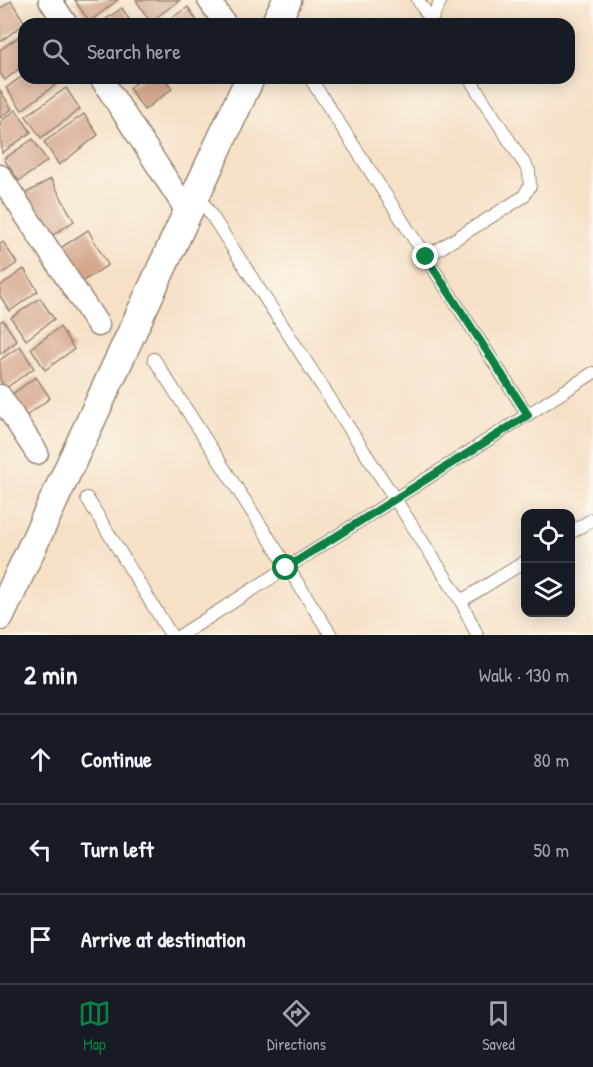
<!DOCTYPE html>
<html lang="en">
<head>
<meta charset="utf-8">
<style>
  :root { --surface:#171b24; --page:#20242c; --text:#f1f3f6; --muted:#9ea1a6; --line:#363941; --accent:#0b8043 }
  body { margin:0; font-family:"Patrick Hand",sans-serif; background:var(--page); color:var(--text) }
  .controls { position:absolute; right:18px; bottom:18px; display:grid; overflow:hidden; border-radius:12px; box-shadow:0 3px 15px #0003 }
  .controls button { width:54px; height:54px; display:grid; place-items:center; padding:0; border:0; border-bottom:2px solid var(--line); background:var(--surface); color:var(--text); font:30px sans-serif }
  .stop { position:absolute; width:18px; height:18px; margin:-14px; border:4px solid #0b8043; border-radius:50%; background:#fff }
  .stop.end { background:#0b8043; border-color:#fff; box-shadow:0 2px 6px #0008 }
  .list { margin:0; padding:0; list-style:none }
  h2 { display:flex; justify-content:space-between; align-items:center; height:78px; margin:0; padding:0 24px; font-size:26px }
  h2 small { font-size:20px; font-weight:400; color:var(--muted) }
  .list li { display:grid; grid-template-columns:39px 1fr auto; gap:18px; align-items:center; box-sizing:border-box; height:90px; padding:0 24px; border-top:2px solid var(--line) }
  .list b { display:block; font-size:22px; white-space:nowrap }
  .list em { font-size:20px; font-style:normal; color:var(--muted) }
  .icon { flex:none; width:33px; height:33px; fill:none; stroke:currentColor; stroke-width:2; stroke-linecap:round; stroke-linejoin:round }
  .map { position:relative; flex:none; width:593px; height:635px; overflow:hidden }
  .search { position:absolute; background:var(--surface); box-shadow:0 3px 15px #0003; left:18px; right:18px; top:18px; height:66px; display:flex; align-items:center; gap:15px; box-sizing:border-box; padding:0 21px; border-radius:18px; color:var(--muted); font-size:22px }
  .sheet { height:348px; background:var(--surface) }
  nav { display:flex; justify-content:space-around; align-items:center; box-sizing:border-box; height:84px; border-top:2px solid var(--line); background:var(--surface); font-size:16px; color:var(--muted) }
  nav a { display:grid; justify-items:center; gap:3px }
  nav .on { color:var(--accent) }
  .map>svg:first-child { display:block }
  .building { fill:#d4a58a }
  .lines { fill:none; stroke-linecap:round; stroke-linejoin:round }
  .service-casing { stroke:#988672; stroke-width:14 }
  .minor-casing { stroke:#988672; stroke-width:25 }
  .tertiary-casing { stroke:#988672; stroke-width:31 }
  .service { stroke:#fff; stroke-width:12 }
  .minor { stroke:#fff; stroke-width:22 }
  .tertiary { stroke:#fff; stroke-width:28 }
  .route { stroke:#0b8043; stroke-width:8 }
</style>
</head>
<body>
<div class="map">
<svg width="593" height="635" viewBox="0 0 593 635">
  <rect width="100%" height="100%" fill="#fbf7ec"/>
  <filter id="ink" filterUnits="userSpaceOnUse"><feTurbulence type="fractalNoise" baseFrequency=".0167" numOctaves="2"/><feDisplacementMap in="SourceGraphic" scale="12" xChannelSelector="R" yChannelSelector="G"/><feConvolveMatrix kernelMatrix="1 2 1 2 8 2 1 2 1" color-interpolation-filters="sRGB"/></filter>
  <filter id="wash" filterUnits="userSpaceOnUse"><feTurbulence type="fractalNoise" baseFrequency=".008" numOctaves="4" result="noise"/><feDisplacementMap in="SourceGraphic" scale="24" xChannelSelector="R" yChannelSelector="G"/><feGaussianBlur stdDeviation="1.35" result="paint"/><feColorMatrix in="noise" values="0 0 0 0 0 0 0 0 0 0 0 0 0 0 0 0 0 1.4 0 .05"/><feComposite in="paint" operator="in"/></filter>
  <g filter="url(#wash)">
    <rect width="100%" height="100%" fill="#f6e1c7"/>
    <g id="blocks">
      <path class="building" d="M 75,0 L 118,0 L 89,22 Z
        M 136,0 L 180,0 L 150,22 Z
        M 11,1 L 25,23 L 0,42 L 0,9 Z
        M 188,7 L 199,24 L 163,24 Z
        M 122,8 L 132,24 L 99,24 Z
        M 24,33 L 24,65 L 5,80 L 0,73 L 0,50 Z
        M 24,75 L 24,78 L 58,78 L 60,81 L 22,110 L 6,88 Z
        M 143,78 L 165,78 L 172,89 L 144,110 L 129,88 Z
        M 66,88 L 80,109 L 41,138 L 26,116 Z
        M 0,90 L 12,109 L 0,118 Z
        M 16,110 L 31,132 L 2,153 L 0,122 Z
        M 84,114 L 98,135 L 59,165 L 44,142 Z
        M 33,139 L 47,161 L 19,181 L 4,159 Z
        M 51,179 L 74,221 L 50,237 L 21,196 Z
        M 88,230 L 108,265 L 83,281 L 59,249 Z
        M 3,242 L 17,263 L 0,275 L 0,244 Z
        M 24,269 L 38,291 L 10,311 L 0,296 L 0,286 Z
        M 40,298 L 54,319 L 26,340 L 11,318 Z
        M 3,320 L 17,341 L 0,354 L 0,322 Z
        M 60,327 L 74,349 L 45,370 L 31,348 Z
        M 20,346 L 34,368 L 6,388 L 0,380 L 0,360 Z
        M 36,377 L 50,398 L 22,419 L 8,397 Z"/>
    </g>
  </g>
  <g filter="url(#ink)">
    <use href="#blocks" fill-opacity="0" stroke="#988672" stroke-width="1.5"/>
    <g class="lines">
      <g class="service-casing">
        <path id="service" d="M 418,0 L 433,24
          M 431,20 L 441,0
          M 310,78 L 528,415
          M 197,193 L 461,601 L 526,561
          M 426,257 L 523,197 L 530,186 L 529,171 L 469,78
          M 154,359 L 331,635
          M 87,498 L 171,635
          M 570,533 L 593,519
          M 461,601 L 477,635
          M 181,635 L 593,373"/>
      </g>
      <g class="minor-casing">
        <path id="minor" d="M 50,0 L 66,24
          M 209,0 L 225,24
          M 101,78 L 187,211
          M 0,176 L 98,325
          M 0,396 L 37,453"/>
      </g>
      <g class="tertiary-casing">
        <path id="tertiary" d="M 275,24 L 287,0
          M 0,616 L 250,78"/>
      </g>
      <use href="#service" class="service"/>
      <use href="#minor" class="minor"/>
      <use href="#tertiary" class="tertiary"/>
    </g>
  </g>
  <g class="lines" filter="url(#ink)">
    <path class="route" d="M 286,568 L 528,415 L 426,257"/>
  </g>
</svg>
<div class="controls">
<button><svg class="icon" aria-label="locate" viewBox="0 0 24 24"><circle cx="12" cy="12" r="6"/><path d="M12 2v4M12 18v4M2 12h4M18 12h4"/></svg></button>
<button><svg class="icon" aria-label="layers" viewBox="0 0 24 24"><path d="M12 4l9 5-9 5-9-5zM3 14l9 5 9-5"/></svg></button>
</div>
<div class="stop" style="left:286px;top:568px"></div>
<div class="stop end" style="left:426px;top:257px"></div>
<div class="search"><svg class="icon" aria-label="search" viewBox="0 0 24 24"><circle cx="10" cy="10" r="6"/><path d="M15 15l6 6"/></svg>Search here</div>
</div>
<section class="sheet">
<h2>2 min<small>Walk · 130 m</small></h2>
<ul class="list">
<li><svg class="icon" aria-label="ahead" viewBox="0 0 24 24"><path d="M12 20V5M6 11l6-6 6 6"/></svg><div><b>Continue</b></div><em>80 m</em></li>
<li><svg class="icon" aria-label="left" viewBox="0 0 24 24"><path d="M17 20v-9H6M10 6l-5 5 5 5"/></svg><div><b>Turn left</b></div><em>50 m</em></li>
<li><svg class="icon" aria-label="arrive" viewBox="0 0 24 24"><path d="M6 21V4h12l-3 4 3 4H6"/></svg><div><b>Arrive at destination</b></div></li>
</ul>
</section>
<nav>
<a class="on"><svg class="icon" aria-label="map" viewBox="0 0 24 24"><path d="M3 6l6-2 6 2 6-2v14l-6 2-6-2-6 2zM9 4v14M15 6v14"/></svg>Map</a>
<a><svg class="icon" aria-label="directions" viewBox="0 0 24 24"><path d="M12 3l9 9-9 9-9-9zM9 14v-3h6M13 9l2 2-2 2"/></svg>Directions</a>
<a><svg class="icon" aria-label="saved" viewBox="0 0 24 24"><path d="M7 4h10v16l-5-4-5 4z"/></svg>Saved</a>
</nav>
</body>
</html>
